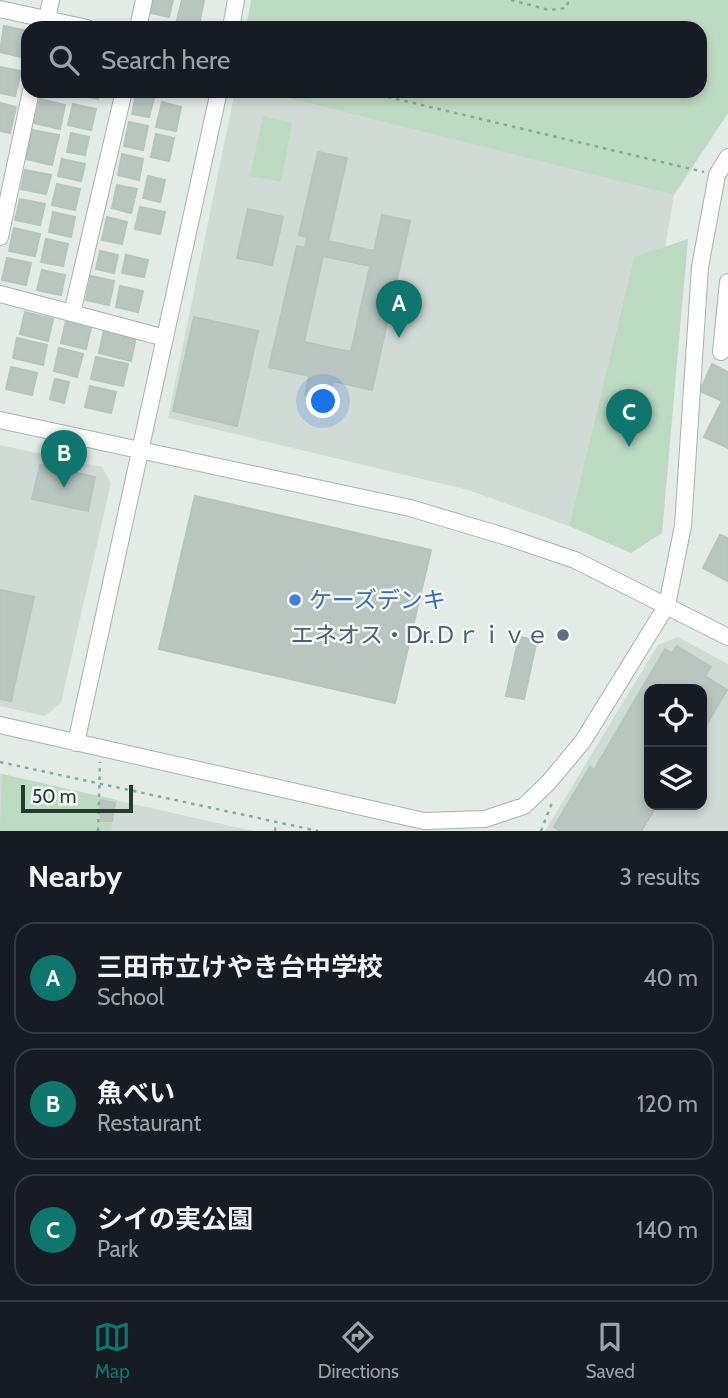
<!DOCTYPE html>
<html lang="en">
<head>
<meta charset="utf-8">
<style>
  :root { --surface:#171b24; --page:#242831; --text:#f1f3f6; --muted:#9ea1a6; --line:#363941; --accent:#0f766e }
  body { margin:0; font-family:Cabin,"Noto Sans JP",sans-serif; background:var(--page); color:var(--text) }
  .controls { position:absolute; right:21px; bottom:21px; display:grid; overflow:hidden; border-radius:14px; box-shadow:0 4px 10px #0003 }
  .controls button { width:63px; height:63px; display:grid; place-items:center; padding:0; border:0; border-bottom:2px solid var(--line); background:var(--surface); color:var(--text); font:35px sans-serif }
  .scale { position:absolute; left:21px; bottom:18px; width:112px; box-sizing:border-box; padding-left:7px; border:4px solid #243b32; border-top:0; font-size:19px; line-height:24px; white-space:nowrap; color:#243b32; -webkit-text-stroke:5px #f3f8f5; paint-order:stroke }
  .you { position:absolute; left:324px; top:402px; width:24px; height:24px; margin:-18px; border:5px solid #fff; border-radius:50%; background:#1a73e8; box-shadow:0 0 0 10px #1a73e833 }
  .badge { display:grid; place-items:center; width:46px; height:46px; border-radius:50%; background:var(--accent); color:#fff; font-size:23px; font-weight:700 }
  .pin { position:absolute; translate:-50% -58px; filter:drop-shadow(0 2px 4px #0008) }
  .pin::after { content:''; position:absolute; top:37px; width:24px; height:21px; background:inherit; clip-path:polygon(0 0,100% 0,50% 100%) }
  .list { margin:0; padding:0; list-style:none }
  h2 { display:flex; justify-content:space-between; align-items:center; height:91px; margin:0; padding:0 28px; font-size:30px }
  h2 small { font-size:23px; font-weight:400; color:var(--muted) }
  .list li { display:grid; grid-template-columns:46px 1fr auto; gap:21px; align-items:center; box-sizing:border-box; height:112px; margin:0 14px 14px; padding:0 14px; border:2px solid var(--line); border-radius:21px }
  .list b { display:block; font-size:26px; white-space:nowrap }
  .list p { margin:0; font-size:23px; white-space:nowrap; color:var(--muted) }
  .list em { font-size:23px; font-style:normal; color:var(--muted) }
  .icon { flex:none; width:38px; height:38px; fill:none; stroke:currentColor; stroke-width:2; stroke-linecap:round; stroke-linejoin:round }
  .map { position:relative; flex:none; width:728px; height:831px; overflow:hidden }
  .search { position:absolute; background:var(--surface); box-shadow:0 4px 10px #0003; left:21px; right:21px; top:21px; height:77px; display:flex; align-items:center; gap:18px; box-sizing:border-box; padding:0 24px; border-radius:21px; color:var(--muted); font-size:26px }
  .sheet { height:469px; background:var(--surface) }
  nav { display:flex; justify-content:space-around; align-items:center; box-sizing:border-box; height:98px; border-top:2px solid var(--line); background:var(--surface); font-size:19px; color:var(--muted) }
  nav a { display:grid; justify-items:center; gap:4px }
  nav .on { color:var(--accent) }
  .map>svg:first-child { display:block }
  .built { fill:#d1dbd5; fill-rule:evenodd }
  .green { fill:#bddac2 }
  .building { fill:#b8c6bf; stroke:#b5c4bd; stroke-width:2; fill-rule:evenodd }
  .lines { fill:none; stroke-linecap:round; stroke-linejoin:round }
  .minor-casing { stroke:#a6b3ac; stroke-width:18 }
  .path { stroke:#86ac9c; stroke-width:2.5; stroke-dasharray:3.5 5; stroke-linecap:butt }
  .minor { stroke:#fff; stroke-width:16 }
  .shop-dot { fill:#3f7fe0; stroke:#f3f8f5; stroke-width:2.5 }
  .service-dot { fill:#5c6f8a; stroke:#f3f8f5; stroke-width:2.5 }
  .labels { text-anchor:middle; dominant-baseline:central; stroke-width:5; stroke-linejoin:round; paint-order:stroke }
  .shop-label { font-size:23px; fill:#366cbe; stroke:#f3f8f5; text-anchor:start }
  .service-label { font-size:23px; fill:#4e5e75; stroke:#f3f8f5; text-anchor:end }
</style>
</head>
<body>
<div class="map">
<svg width="728" height="831" viewBox="0 0 728 831">
  <rect width="100%" height="100%" fill="#e3ebe6"/>
  <path class="built" d="M 235,91 L 261,91 L 674,195 L 665,248 L 634,257 L 569,526 L 468,490 L 168,418 Z
    M 0,445 L 102,467 L 111,483 L 61,703 L 45,716 L 0,706 Z
    M 678,637 L 728,664 L 728,831 L 545,831 L 658,645 ZM 649,689 L 702,689 L 702,805 L 649,805 Z
    M 0,774 L 253,831 L 0,831 Z"/>
  <path class="green" d="M 251,0 L 728,0 L 728,113 L 674,195 L 261,91 L 700,91 L 700,28 L 246,28 Z
    M 263,116 L 292,123 L 281,182 L 250,176 Z
    M 688,239 L 662,533 L 631,553 L 569,526 L 634,257 Z
    M 2,774 L 117,800 L 111,831 L 0,831 Z"/>
  <path class="building" d="M 154,0 L 173,0 L 169,17 L 151,13 Z
    M 182,0 L 204,0 L 199,25 L 177,20 Z
    M 4,26 L 28,31 L 25,58 L 0,52 Z
    M 0,67 L 21,71 L 15,96 L 0,93 Z
    M 76,91 L 100,91 L 98,99 L 75,94 Z
    M 137,91 L 155,94 L 149,117 L 132,114 Z
    M 40,99 L 65,105 L 60,129 L 34,123 Z
    M 162,102 L 181,107 L 176,131 L 156,127 Z
    M 0,103 L 16,107 L 10,133 L 0,131 Z
    M 73,104 L 96,109 L 91,130 L 68,125 Z
    M 129,122 L 148,126 L 143,150 L 124,146 Z
    M 32,130 L 59,135 L 52,165 L 26,159 Z
    M 71,133 L 89,137 L 85,155 L 67,152 Z
    M 156,134 L 174,138 L 169,161 L 151,157 Z
    M 318,152 L 347,158 L 328,241 L 374,251 L 382,215 L 410,221 L 372,390 L 333,381 L 329,400 L 305,395 L 309,376 L 269,367 L 297,246 L 305,248 L 307,237 L 299,235 ZM 323,256 L 370,266 L 351,352 L 304,342 Z
    M 122,154 L 143,159 L 139,180 L 118,175 Z
    M 62,159 L 85,164 L 81,181 L 58,176 Z
    M 25,170 L 51,175 L 46,194 L 21,189 Z
    M 148,176 L 165,180 L 160,202 L 143,198 Z
    M 57,184 L 80,189 L 75,210 L 52,205 Z
    M 117,185 L 137,189 L 131,213 L 112,208 Z
    M 20,199 L 45,204 L 40,225 L 15,220 Z
    M 140,207 L 165,212 L 160,234 L 135,229 Z
    M 248,209 L 283,217 L 272,265 L 237,258 Z
    M 53,212 L 75,217 L 71,237 L 49,232 Z
    M 107,217 L 127,222 L 122,244 L 102,240 Z
    M 14,228 L 40,234 L 35,256 L 9,251 Z
    M 46,239 L 68,244 L 63,266 L 41,262 Z
    M 100,251 L 118,255 L 114,273 L 96,269 Z
    M 126,255 L 148,260 L 144,277 L 122,273 Z
    M 7,258 L 31,263 L 26,285 L 2,280 Z
    M 42,270 L 65,275 L 61,295 L 37,290 Z
    M 91,276 L 114,281 L 109,305 L 86,300 Z
    M 120,286 L 143,291 L 138,312 L 116,307 Z
    M 25,312 L 53,319 L 48,341 L 20,334 Z
    M 194,317 L 258,331 L 237,426 L 173,411 Z
    M 66,321 L 91,327 L 86,349 L 61,343 Z
    M 104,330 L 136,337 L 131,361 L 99,353 Z
    M 17,338 L 47,345 L 43,365 L 13,358 Z
    M 59,348 L 83,354 L 77,377 L 54,371 Z
    M 96,357 L 128,364 L 123,386 L 91,379 Z
    M 712,364 L 728,372 L 728,448 L 704,437 L 722,401 L 700,391 Z
    M 11,367 L 37,373 L 32,395 L 6,389 Z
    M 55,379 L 69,382 L 64,403 L 50,399 Z
    M 90,386 L 116,392 L 111,413 L 85,407 Z
    M 40,465 L 95,477 L 88,511 L 32,499 Z
    M 195,496 L 431,550 L 395,703 L 159,649 Z
    M 720,535 L 728,538 L 728,581 L 703,568 Z
    M 0,590 L 34,597 L 11,701 L 0,699 Z
    M 519,637 L 537,640 L 524,699 L 506,696 Z
    M 677,646 L 711,667 L 705,676 L 727,690 L 702,732 L 702,689 L 649,689 L 649,805 L 657,805 L 641,831 L 561,831 L 554,827 L 590,767 L 594,770 L 665,649 L 672,653 Z
    M 100,800 L 115,803 L 112,821 L 101,821 Z"/>
  <g class="lines">
    <g class="minor-casing">
      <path id="minor" d="M 0,9 L 87,28
        M 45,28 L 51,0
        M 138,28 L 144,0
        M 231,28 L 236,0
        M 0,237 L 31,91
        M 0,294 L 165,338
        M 72,313 L 124,91
        M 721,352 L 728,282
        M 0,420 L 410,508 L 507,537 L 575,560 L 728,637
        M 0,725 L 424,821 L 485,819 L 524,806 L 548,783 L 583,741 L 667,605 L 683,526 L 700,267 L 717,175 L 728,157
        M 76,743 L 219,91"/>
    </g>
    <path class="path" d="M 511,0 L 549,10 L 566,8 L 569,0
      M 363,91 L 704,172
      M 0,762 L 318,831
      M 98,831 L 100,762
      M 275,831 L 276,823
      M 541,831 L 553,800"/>
    <use href="#minor" class="minor"/>
  </g>
  <circle class="shop-dot" cx="295" cy="600" r="7"/>
  <circle class="service-dot" cx="563" cy="635" r="7"/>
  <g class="labels">
    <g class="shop-label">
      <text x="309" y="600">ケーズデンキ</text>
    </g>
    <g class="service-label">
      <text x="549" y="635">エネオス・Dr.Ｄｒｉｖｅ</text>
    </g>
  </g>
</svg>
<div class="controls">
<button><svg class="icon" aria-label="locate" viewBox="0 0 24 24"><circle cx="12" cy="12" r="6"/><path d="M12 2v4M12 18v4M2 12h4M18 12h4"/></svg></button>
<button><svg class="icon" aria-label="layers" viewBox="0 0 24 24"><path d="M12 4l9 5-9 5-9-5zM3 14l9 5 9-5"/></svg></button>
</div>
<div class="scale">50 m</div>
<div class="you"></div>
<div class="pin badge" style="left:399px;top:338px">A</div>
<div class="pin badge" style="left:64px;top:488px">B</div>
<div class="pin badge" style="left:629px;top:447px">C</div>
<div class="search"><svg class="icon" aria-label="search" viewBox="0 0 24 24"><circle cx="10" cy="10" r="6"/><path d="M15 15l6 6"/></svg>Search here</div>
</div>
<section class="sheet">
<h2>Nearby<small>3 results</small></h2>
<ul class="list">
<li><span class="badge">A</span><div><b>三田市立けやき台中学校</b><p>School</p></div><em>40 m</em></li>
<li><span class="badge">B</span><div><b>魚べい</b><p>Restaurant</p></div><em>120 m</em></li>
<li><span class="badge">C</span><div><b>シイの実公園</b><p>Park</p></div><em>140 m</em></li>
</ul>
</section>
<nav>
<a class="on"><svg class="icon" aria-label="map" viewBox="0 0 24 24"><path d="M3 6l6-2 6 2 6-2v14l-6 2-6-2-6 2zM9 4v14M15 6v14"/></svg>Map</a>
<a><svg class="icon" aria-label="directions" viewBox="0 0 24 24"><path d="M12 3l9 9-9 9-9-9zM9 14v-3h6M13 9l2 2-2 2"/></svg>Directions</a>
<a><svg class="icon" aria-label="saved" viewBox="0 0 24 24"><path d="M7 4h10v16l-5-4-5 4z"/></svg>Saved</a>
</nav>
</body>
</html>
